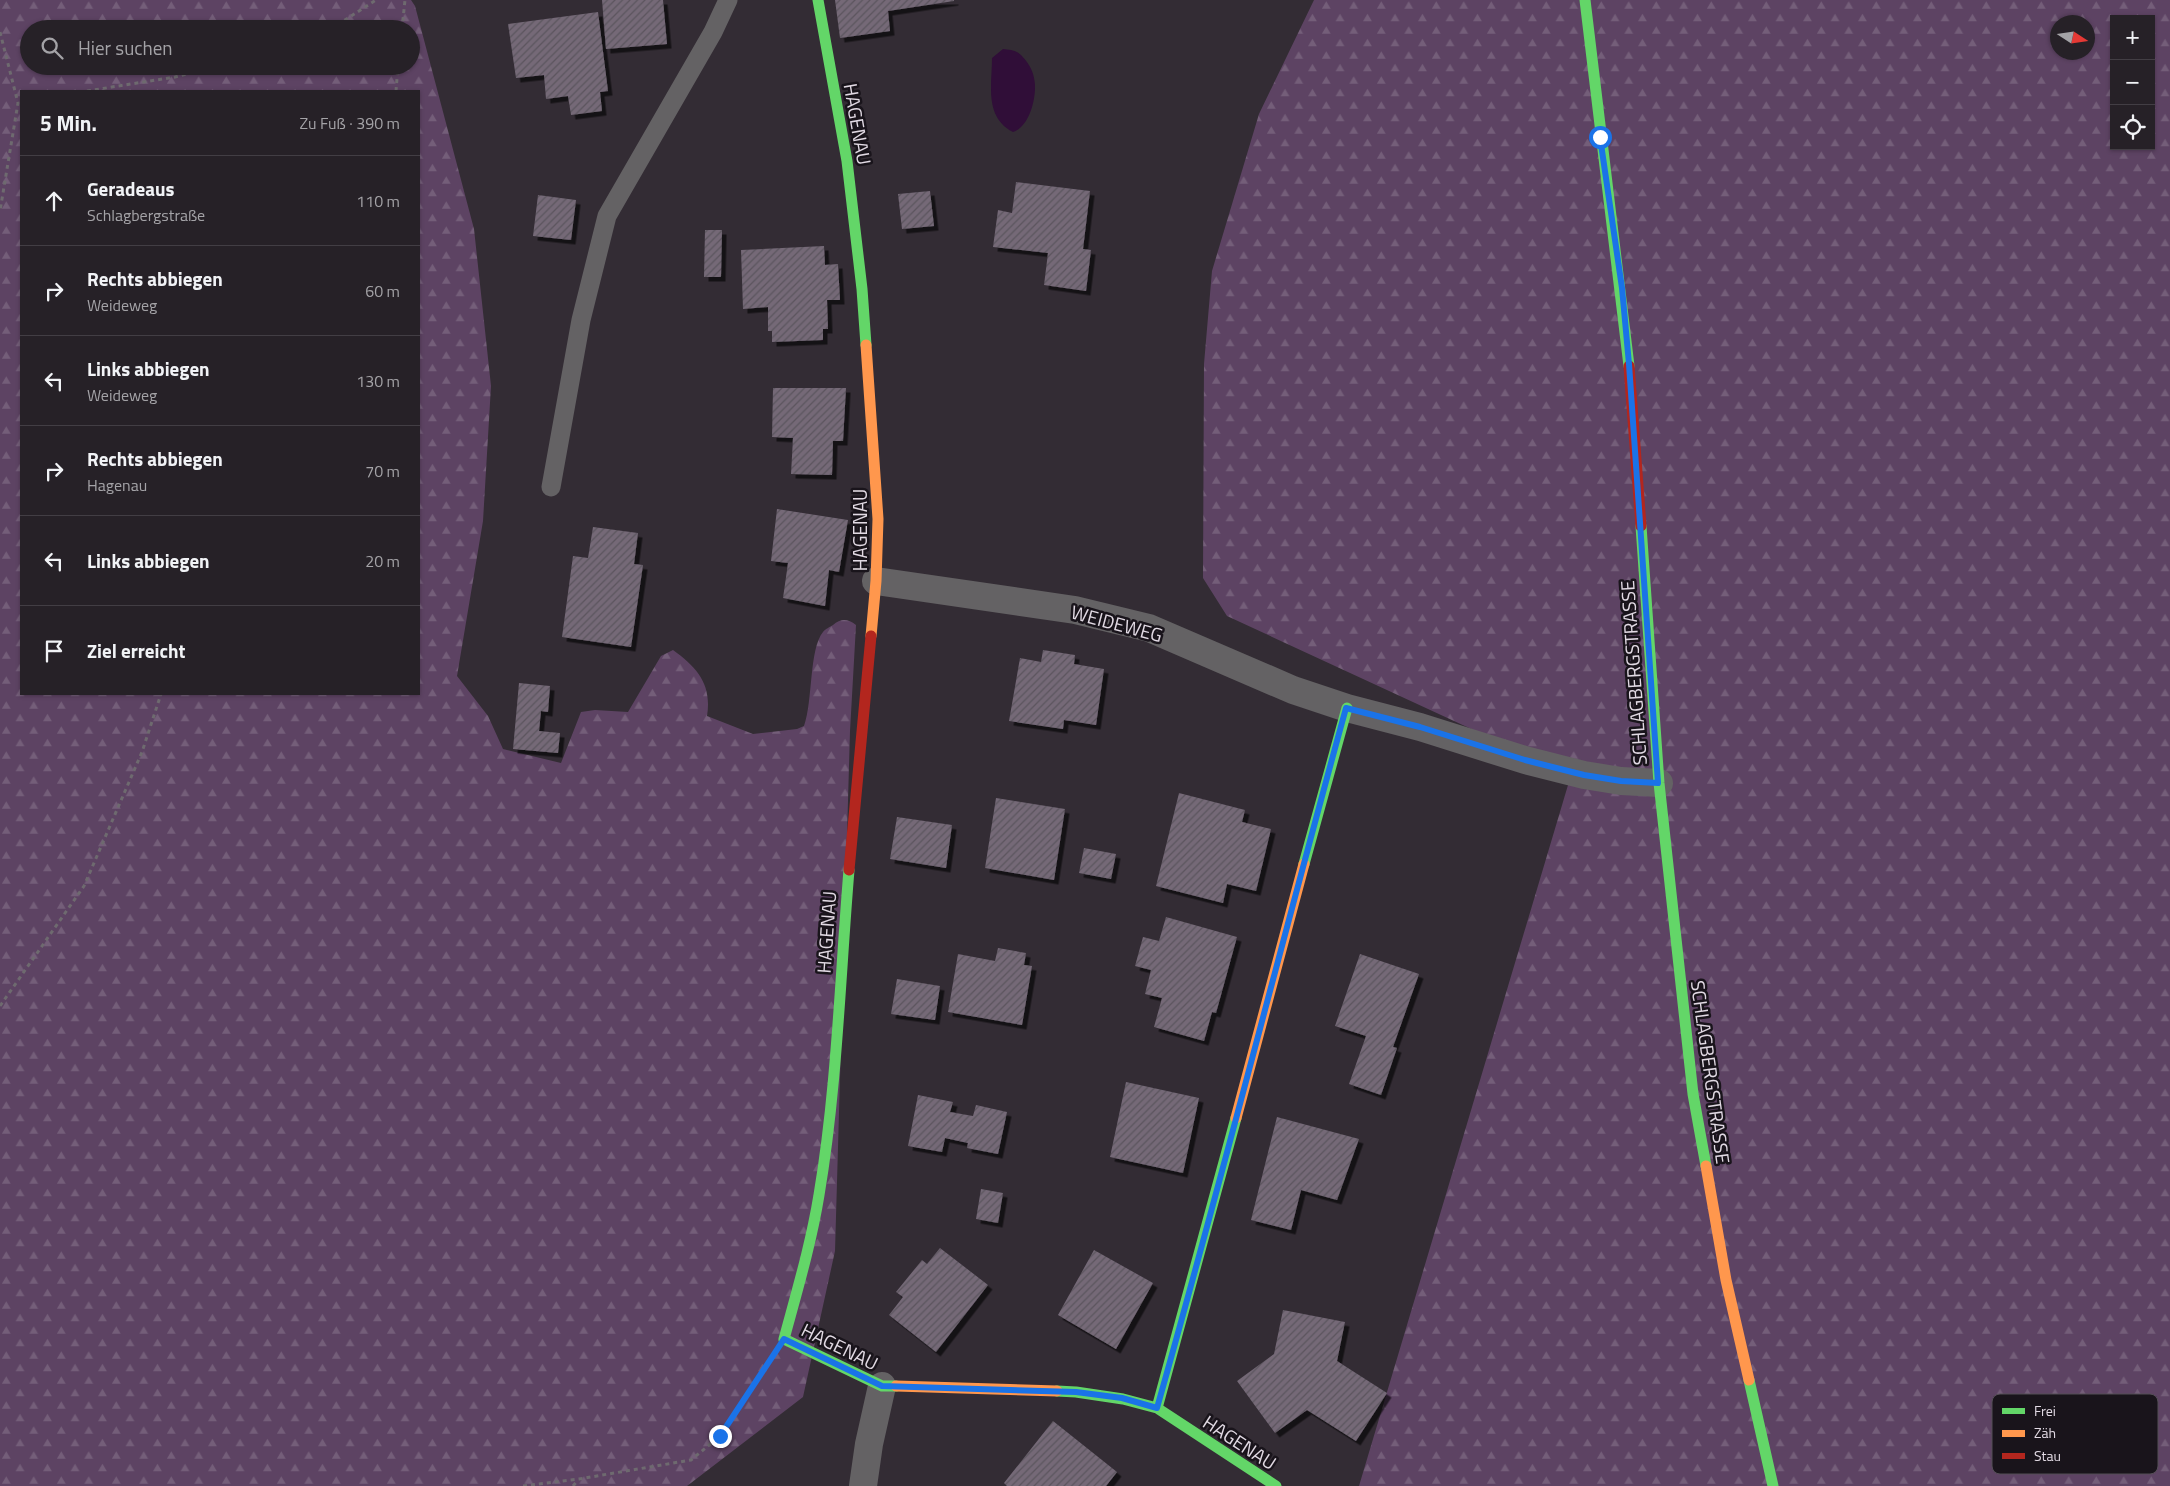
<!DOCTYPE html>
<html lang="de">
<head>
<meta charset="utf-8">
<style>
  :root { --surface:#262127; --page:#322e33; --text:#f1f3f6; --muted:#a4a3a7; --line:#423e44 }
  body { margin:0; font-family:"Titillium Web",sans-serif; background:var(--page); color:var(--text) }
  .controls { position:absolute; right:15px; top:15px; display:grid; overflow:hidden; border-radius:0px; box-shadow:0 1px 4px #0004 }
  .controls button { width:45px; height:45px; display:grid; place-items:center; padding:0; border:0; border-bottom:1px solid var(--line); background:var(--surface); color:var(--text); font:25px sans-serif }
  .compass { position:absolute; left:2050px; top:15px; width:45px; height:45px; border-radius:50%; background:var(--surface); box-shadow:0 1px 4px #0004; rotate:102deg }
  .stop { position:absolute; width:15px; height:15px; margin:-11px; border:4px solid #1a73e8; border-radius:50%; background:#fff }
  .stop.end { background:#1a73e8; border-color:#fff; box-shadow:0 1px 5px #0008 }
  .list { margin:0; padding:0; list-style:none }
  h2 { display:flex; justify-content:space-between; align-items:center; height:65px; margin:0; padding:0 20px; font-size:21px }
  h2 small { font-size:16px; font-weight:400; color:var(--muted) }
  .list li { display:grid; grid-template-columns:32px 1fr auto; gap:15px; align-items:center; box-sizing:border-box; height:90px; padding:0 20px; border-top:1px solid var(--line) }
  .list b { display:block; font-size:19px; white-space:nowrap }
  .list p { margin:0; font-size:16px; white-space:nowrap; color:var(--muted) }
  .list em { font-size:16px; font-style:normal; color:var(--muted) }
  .icon { flex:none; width:28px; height:28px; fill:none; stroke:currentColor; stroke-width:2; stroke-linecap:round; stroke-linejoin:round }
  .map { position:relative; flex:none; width:2170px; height:1486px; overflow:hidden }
  .search { position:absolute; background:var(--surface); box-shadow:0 1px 4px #0004; left:20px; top:20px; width:400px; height:55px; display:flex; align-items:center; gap:12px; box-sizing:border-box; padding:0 18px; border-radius:28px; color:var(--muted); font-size:19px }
  .panel { position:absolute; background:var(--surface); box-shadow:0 1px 4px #0004; left:20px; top:90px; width:400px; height:605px; border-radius:0px }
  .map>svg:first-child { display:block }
  .forest { fill:url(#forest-firs); fill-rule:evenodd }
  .water { fill:#300e38 }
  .building { fill:url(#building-hatch); filter:url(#shadow) }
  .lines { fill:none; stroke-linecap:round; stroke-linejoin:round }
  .path { stroke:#6e6a6f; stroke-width:3; stroke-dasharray:4 4; stroke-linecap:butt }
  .lane { stroke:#646264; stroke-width:19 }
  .street { stroke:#646264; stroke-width:28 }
  .fast { stroke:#63d668; stroke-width:11 }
  .slow { stroke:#ff974d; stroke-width:11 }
  .jam { stroke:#b3261e; stroke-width:11 }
  .route { stroke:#1a73e8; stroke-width:6 }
  .labels { text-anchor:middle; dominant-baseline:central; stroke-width:5; stroke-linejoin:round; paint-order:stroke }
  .street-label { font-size:19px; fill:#e2dae4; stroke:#19141b }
  .key { fill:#19141b; stroke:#554f57; stroke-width:1 }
  .key-label { font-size:14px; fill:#e2dae4 }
</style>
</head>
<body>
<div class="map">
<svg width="2170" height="1486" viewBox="0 0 2170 1486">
  <defs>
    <pattern id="forest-firs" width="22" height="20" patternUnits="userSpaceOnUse" patternTransform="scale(1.25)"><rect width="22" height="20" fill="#5d4363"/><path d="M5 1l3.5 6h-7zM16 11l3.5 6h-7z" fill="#745e79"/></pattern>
    <pattern id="building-hatch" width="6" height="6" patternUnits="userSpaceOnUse" patternTransform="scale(1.25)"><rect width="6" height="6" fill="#746977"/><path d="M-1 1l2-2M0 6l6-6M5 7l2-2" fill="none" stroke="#5c555e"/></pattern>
    <filter id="shadow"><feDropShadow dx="4.5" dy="4.5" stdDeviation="0" flood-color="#0009"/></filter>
  </defs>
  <rect width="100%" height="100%" fill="#332c34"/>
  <path class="forest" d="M 0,0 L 411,0 L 415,6 L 474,229 L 491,386 L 483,521 L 457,676 L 488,716 L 503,749 L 561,763 L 581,712 L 595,710 L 628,712 L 661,656 L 673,650 C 698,668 712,685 707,716 L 753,734 L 797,729 L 804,726 C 813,701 809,649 823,632 C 825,629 830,627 833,625 C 841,618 848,619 856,625 L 850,731 L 835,1251 L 803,1397 L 687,1486 L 0,1486 ZM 29,29 L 411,29 L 411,66 L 29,66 ZM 21,91 L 419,91 L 419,694 L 21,694 Z
    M 1314,0 L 2170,0 L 2170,1486 L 1359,1486 L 1571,775 L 1227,616 L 1203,578 L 1204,364 L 1212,271 L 1259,114 ZM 2114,19 L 2151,19 L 2151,146 L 2114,146 ZM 2058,22 L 2088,22 L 2088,52 L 2058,52 Z"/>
  <path class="water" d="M 1003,49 C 1010,50 1016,50 1021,55 C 1027,61 1033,70 1034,78 C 1038,94 1030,127 1013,132 C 984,117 992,85 992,58 Z"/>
  <path class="building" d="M 602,0 L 663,0 L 667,44 L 606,49 Z
    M 835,0 L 954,0 L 954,1 L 888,11 L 890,31 L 840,38 Z
    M 598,12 L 608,91 L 600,92 L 602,111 L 571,115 L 568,96 L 546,99 L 544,75 L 516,78 L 508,24 Z
    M 1016,182 L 1090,191 L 1083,249 L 1091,250 L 1086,291 L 1044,285 L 1048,253 L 993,247 L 998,210 L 1012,213 Z
    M 930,191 L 934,226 L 902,229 L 898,194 Z
    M 538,195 L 576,200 L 571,240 L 533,236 Z
    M 705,230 L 722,230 L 721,277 L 704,277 Z
    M 824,246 L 825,265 L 838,264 L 840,300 L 827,300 L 828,329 L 823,329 L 823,340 L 772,342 L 772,331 L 768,331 L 768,307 L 743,309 L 741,250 Z
    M 773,388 L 846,388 L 843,441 L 833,441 L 832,475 L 791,474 L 793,438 L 772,437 Z
    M 777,509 L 848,520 L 839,572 L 829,570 L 825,606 L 783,598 L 788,563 L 771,561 Z
    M 593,527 L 638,533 L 634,564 L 643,565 L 631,647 L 562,637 L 573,556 L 588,558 Z
    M 1043,650 L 1075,655 L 1074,664 L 1104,669 L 1096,725 L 1064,720 L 1063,729 L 1009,721 L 1020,658 L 1041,662 Z
    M 519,683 L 550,686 L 548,712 L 541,711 L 539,731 L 560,733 L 558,753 L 513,749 Z
    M 1179,793 L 1245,810 L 1242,822 L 1271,829 L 1256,891 L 1227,884 L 1223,903 L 1156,886 Z
    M 996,798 L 1065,809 L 1054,880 L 985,868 Z
    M 897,817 L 952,825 L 946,868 L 890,859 Z
    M 1084,848 L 1116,854 L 1111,879 L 1079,873 Z
    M 1166,917 L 1237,937 L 1216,1013 L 1212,1012 L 1204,1041 L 1154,1027 L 1162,998 L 1145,994 L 1151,970 L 1135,966 L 1143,937 L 1159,941 Z
    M 998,948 L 1026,953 L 1024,965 L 1032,966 L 1022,1025 L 948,1012 L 958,954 L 995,961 Z
    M 1360,954 L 1419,974 L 1393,1047 L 1397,1048 L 1381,1095 L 1349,1084 L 1366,1036 L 1335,1026 Z
    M 897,979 L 940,986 L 935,1020 L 891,1014 Z
    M 1126,1082 L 1199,1098 L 1183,1173 L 1110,1157 Z
    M 918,1095 L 953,1102 L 950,1112 L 973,1116 L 976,1105 L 1007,1112 L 998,1154 L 967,1148 L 968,1143 L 945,1138 L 942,1152 L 908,1146 Z
    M 1277,1117 L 1359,1139 L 1337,1200 L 1301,1190 L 1291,1230 L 1251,1220 Z
    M 981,1189 L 1003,1193 L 998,1223 L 976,1219 Z
    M 940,1248 L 988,1285 L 936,1352 L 889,1315 L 903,1297 L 896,1292 L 922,1260 L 927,1264 Z
    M 1094,1250 L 1153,1283 L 1116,1349 L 1058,1315 Z
    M 1283,1310 L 1345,1322 L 1337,1361 L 1387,1393 L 1356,1441 L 1307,1410 L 1275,1433 L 1237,1381 L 1274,1354 Z
    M 1053,1421 L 1117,1472 L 1106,1486 L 1007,1486 L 1004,1483 Z"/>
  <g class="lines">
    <path class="path" d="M 331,29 L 376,0
      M 402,29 L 405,0
      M 0,32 L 18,103 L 0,211
      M 87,91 L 175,77 L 217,66
      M 396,91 L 398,66
      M 0,1006 L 84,886 L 142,752 L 161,694
      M 523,1486 L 579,1479 L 691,1460 L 720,1436 L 765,1368
      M 573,1486 L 578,1480"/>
    <path class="lane" d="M 551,487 L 581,320 L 607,216 L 713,32 L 728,0"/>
    <path class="street" d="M 876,581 L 1075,610 L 1149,628 L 1293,690 L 1347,708 L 1420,727 L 1525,760 L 1584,775 L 1621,781 L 1659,783
      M 863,1486 L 869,1444 L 882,1386"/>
    <path class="fast" d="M 818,0 L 847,161 L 862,289 L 866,345
      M 1585,0 L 1629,366
      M 1641,526 L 1659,783 L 1693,1094 L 1706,1166
      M 1304,864 L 1347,708
      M 849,870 C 840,978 837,1088 819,1195 C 811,1244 797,1291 784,1339 L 882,1386 L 896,1386
      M 1749,1380 L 1773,1486
      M 1057,1391 L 1076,1392 L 1123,1399 L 1157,1408 L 1276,1486
      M 1157,1408 L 1236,1118"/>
    <path class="slow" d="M 866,345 L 878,519 L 876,581 L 871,636
      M 1236,1118 L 1304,864
      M 1706,1166 L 1726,1280 L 1749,1380
      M 896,1386 L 1057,1391"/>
    <path class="jam" d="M 1629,366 L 1641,526
      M 849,870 L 871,636"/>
  </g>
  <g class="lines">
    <path class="route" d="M 720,1436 L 784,1339 L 882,1386 L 1076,1392 L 1122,1398 L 1157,1408 C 1223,1175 1282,941 1346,708 L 1420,727 L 1525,760 L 1584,775 L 1621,781 L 1658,783 L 1629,364 L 1622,288 L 1600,137"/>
  </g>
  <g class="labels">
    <g class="street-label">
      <text transform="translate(858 124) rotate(80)">HAGENAU</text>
      <text transform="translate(859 530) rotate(-90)">HAGENAU</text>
      <text transform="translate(1117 623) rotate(15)">WEIDEWEG</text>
      <text transform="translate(1633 673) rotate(-94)">SCHLAGBERGSTRASSE</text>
      <text transform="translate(826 932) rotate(-86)">HAGENAU</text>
      <text transform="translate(1711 1072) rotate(82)">SCHLAGBERGSTRASSE</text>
      <text transform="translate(840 1346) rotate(26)">HAGENAU</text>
      <text transform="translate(1240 1442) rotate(33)">HAGENAU</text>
    </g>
  </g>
  <rect x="1992" y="1394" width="166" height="80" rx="8" class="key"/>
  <rect x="2002" y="1408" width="23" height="6" fill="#63d668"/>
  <rect x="2002" y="1430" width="23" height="7" fill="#ff974d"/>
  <rect x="2002" y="1453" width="23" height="6" fill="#b3261e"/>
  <g class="key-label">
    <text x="2034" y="1416">Frei</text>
    <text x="2034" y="1438">Zäh</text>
    <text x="2034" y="1461">Stau</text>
  </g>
</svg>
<div class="controls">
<button>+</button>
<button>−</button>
<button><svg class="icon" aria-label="locate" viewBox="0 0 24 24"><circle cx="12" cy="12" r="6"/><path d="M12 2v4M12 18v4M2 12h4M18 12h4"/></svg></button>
</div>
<svg class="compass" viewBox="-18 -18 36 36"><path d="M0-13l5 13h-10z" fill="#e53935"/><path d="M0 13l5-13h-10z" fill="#a4a3a7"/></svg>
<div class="stop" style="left:1600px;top:137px"></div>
<div class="stop end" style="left:720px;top:1436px"></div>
<div class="search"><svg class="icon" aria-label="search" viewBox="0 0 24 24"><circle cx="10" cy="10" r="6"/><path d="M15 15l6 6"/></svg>Hier suchen</div>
<section class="panel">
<h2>5 Min.<small>Zu Fuß · 390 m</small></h2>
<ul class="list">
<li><svg class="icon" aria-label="ahead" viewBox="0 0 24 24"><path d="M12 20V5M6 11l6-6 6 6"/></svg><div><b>Geradeaus</b><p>Schlagbergstraße</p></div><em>110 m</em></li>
<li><svg class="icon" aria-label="right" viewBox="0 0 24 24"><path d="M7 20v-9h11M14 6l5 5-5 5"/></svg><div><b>Rechts abbiegen</b><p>Weideweg</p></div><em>60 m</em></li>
<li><svg class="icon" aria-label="left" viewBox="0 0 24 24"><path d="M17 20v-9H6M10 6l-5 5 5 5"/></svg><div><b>Links abbiegen</b><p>Weideweg</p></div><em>130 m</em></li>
<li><svg class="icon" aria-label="right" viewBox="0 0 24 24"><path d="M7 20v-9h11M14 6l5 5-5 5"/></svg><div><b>Rechts abbiegen</b><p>Hagenau</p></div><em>70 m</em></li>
<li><svg class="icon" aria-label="left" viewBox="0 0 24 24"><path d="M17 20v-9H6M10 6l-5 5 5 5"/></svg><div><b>Links abbiegen</b></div><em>20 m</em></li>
<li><svg class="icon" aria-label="arrive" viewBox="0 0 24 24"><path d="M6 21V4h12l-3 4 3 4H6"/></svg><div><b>Ziel erreicht</b></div></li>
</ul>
</section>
</div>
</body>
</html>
